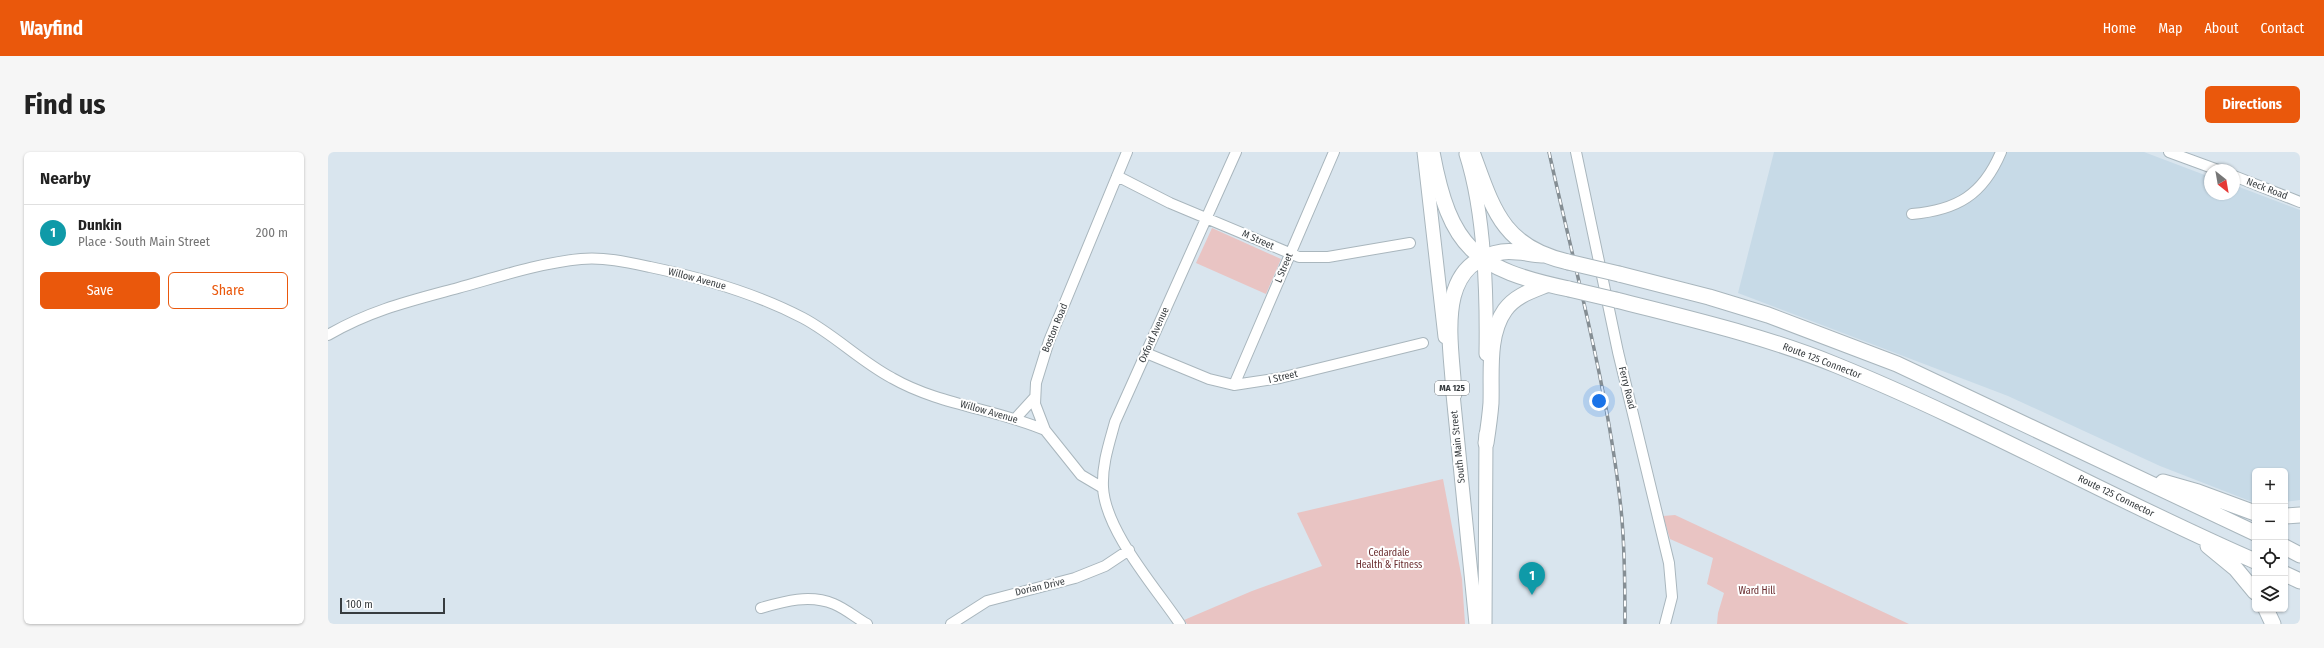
<!DOCTYPE html>
<html lang="en">
<head>
<meta charset="utf-8">
<style>
  :root { --surface:#fff; --page:#f6f6f6; --text:#222; --muted:#767676; --line:#e0e0e0; --accent:#ea580c }
  body { margin:0; font-family:"Fira Sans Condensed",sans-serif; background:var(--page); color:var(--text) }
  .controls { position:absolute; right:12px; bottom:12px; display:grid; overflow:hidden; border-radius:6px; box-shadow:0 1px 3px #0004 }
  .controls button { width:36px; height:36px; display:grid; place-items:center; padding:0; border:0; border-bottom:1px solid var(--line); background:var(--surface); color:var(--text); font:20px sans-serif }
  .compass { position:absolute; left:1876px; top:12px; width:36px; height:36px; border-radius:50%; background:var(--surface); box-shadow:0 1px 3px #0004; rotate:149deg }
  .scale { position:absolute; left:12px; bottom:10px; width:105px; box-sizing:border-box; padding-left:4px; border:2px solid #373c3f; border-top:0; font-size:11px; line-height:14px; white-space:nowrap; color:#373c3f; -webkit-text-stroke:3px #fff; paint-order:stroke }
  .you { position:absolute; left:1271px; top:249px; width:14px; height:14px; margin:-10px; border:3px solid #fff; border-radius:50%; background:#1a73e8; box-shadow:0 0 0 6px #1a73e833 }
  .badge { display:grid; place-items:center; width:26px; height:26px; border-radius:50%; background:var(--accent); color:#fff; font-size:13px; font-weight:700 }
  .pin { position:absolute; translate:-50% -33px; filter:drop-shadow(0 1px 2px #0008) }
  .pin::after { content:''; position:absolute; top:21px; width:14px; height:12px; background:inherit; clip-path:polygon(0 0,100% 0,50% 100%) }
  .list { margin:0; padding:0; list-style:none }
  h2 { display:flex; justify-content:space-between; align-items:center; height:52px; margin:0; padding:0 16px; font-size:17px }
  h2 small { font-size:13px; font-weight:400; color:var(--muted) }
  .list li { display:grid; grid-template-columns:26px 1fr auto; gap:12px; align-items:center; box-sizing:border-box; height:56px; padding:0 16px; border-top:1px solid var(--line) }
  .list b { display:block; font-size:15px; white-space:nowrap }
  .list p { margin:0; font-size:13px; white-space:nowrap; color:var(--muted) }
  .list em { font-size:13px; font-style:normal; color:var(--muted) }
  .actions { display:flex; gap:8px; padding:12px 16px }
  .actions a { flex:1; padding:9px 0; border:1px solid var(--accent); border-radius:6px; text-align:center; font-size:14px; color:var(--accent) }
  .actions .main { background:var(--accent); color:#fff }
  .icon { flex:none; width:22px; height:22px; fill:none; stroke:currentColor; stroke-width:2; stroke-linecap:round; stroke-linejoin:round }
  .map { position:relative; flex:none; width:1972px; height:472px; overflow:hidden; border-radius:6px }
  header { display:flex; align-items:center; gap:24px; box-sizing:border-box; height:56px; padding:0 20px; background:var(--accent); color:#fff }
  header strong { font-size:19px }
  nav { display:flex; gap:22px; margin-inline-start:auto; font-size:14px }
  .intro { display:flex; align-items:center; justify-content:space-between; box-sizing:border-box; height:96px; padding:0 24px }
  h1 { margin:0; font-size:28px }
  .button { padding:10px 18px; border-radius:6px; background:var(--accent); color:#fff; font-size:14px; font-weight:700 }
  main { display:flex; gap:24px; padding:0 24px }
  aside { flex:1; background:var(--surface); border-radius:6px; box-shadow:0 1px 3px #0004 }
  .map>svg:first-child { display:block }
  .built { fill:#c7dae7 }
  .green { fill:#e9c4c3 }
  .lines { fill:none; stroke-linecap:round; stroke-linejoin:round }
  .minor-casing { stroke:#a9b6bd; stroke-width:12 }
  .major-casing { stroke:#a9b6bd; stroke-width:15 }
  .highway-casing { stroke:#a9b6bd; stroke-width:17 }
  .minor { stroke:#fff; stroke-width:10 }
  .major { stroke:#fff; stroke-width:13 }
  .highway { stroke:#fff; stroke-width:15 }
  .rail-casing { stroke:#858e94; stroke-width:3.5 }
  .rail { stroke:#fff; stroke-width:2; stroke-dasharray:6; stroke-linecap:butt }
  .highway-bridge-casing { stroke:#a9b6bd; stroke-width:17; stroke-linecap:butt }
  .highway-bridge { stroke:#fff; stroke-width:15 }
  .labels { text-anchor:middle; dominant-baseline:central; stroke-width:4; stroke-linejoin:round; paint-order:stroke }
  .shield { fill:#fff; stroke:#737679; stroke-width:1 }
  .shield-label { font-size:9px; font-weight:bold; fill:#373c3f }
  .street-label { font-size:10px; fill:#373c3f; stroke:#fff }
  .park-label { font-size:10px; fill:#6a2c2e; stroke:#fff }
</style>
</head>
<body>
<header>
<strong>Wayfind</strong>
<nav><a>Home</a><a>Map</a><a>About</a><a>Contact</a></nav>
</header>
<div class="intro"><h1>Find us</h1><a class="button">Directions</a></div>
<main>
<aside>
<h2>Nearby<small></small></h2>
<ul class="list">
<li><span class="badge" style="background:#0f9aa8">1</span><div><b>Dunkin</b><p>Place · South Main Street</p></div><em>200 m</em></li>
</ul>
<div class="actions"><a class="main">Save</a><a>Share</a></div>
</aside>
<div class="map">
<svg width="1972" height="472" viewBox="0 0 1972 472">
  <rect width="100%" height="100%" fill="#d9e5ee"/>
  <path class="built" d="M 1446,0 L 1816,0 L 1882,25 L 1882,42 L 1906,42 L 1906,33 L 1972,58 L 1972,348 L 1957,350 L 1957,319 L 1927,319 L 1927,351 L 1832,314 L 1680,244 L 1410,141 Z"/>
  <path class="green" d="M 884,76 L 953,107 L 938,142 L 868,111 Z
    M 1115,327 L 1134,427 L 1137,472 L 859,472 L 856,468 L 924,439 L 994,414 L 969,361 Z
    M 1347,363 L 1581,472 L 1389,472 L 1390,461 L 1396,441 L 1379,432 L 1385,406 L 1342,387 L 1335,364 Z"/>
  <g class="lines">
    <g class="minor-casing">
      <path id="minor" d="M 1248,0 L 1290,200 L 1341,411 L 1344,445 L 1337,472
        M 1841,0 L 1890,18
        M 789,24 L 842,51 L 971,105 L 1000,105 L 1082,91
        M 1906,24 L 1972,50
        M 1584,62 C 1629,58 1655,43 1673,0
        M 0,183 C 43,158 82,149 130,136 C 170,125 211,111 253,107 C 277,105 299,110 322,115 C 375,126 427,141 475,166 C 507,183 532,209 564,226 C 611,253 668,257 717,278
        M 818,201 L 881,227 L 906,233 L 952,226 L 1095,191
        M 906,233 L 1006,0
        M 687,267 L 707,245
        M 775,336 L 753,323 L 717,278 L 707,252 L 708,231 L 721,189 L 799,0
        M 433,456 C 457,449 482,442 506,452 C 518,457 528,466 539,472
        M 623,472 L 659,449 L 747,426 L 777,414 L 801,398
        M 852,472 C 828,436 777,379 775,335 C 774,312 781,292 787,270 L 908,0"/>
    </g>
    <g class="major-casing">
      <path id="major" d="M 1096,0 L 1117,185
        M 1138,2 C 1157,61 1159,140 1158,202
        M 1124,232 L 1148,472
        M 1157,472 L 1158,282"/>
    </g>
    <g class="highway-casing">
      <path id="highway" d="M 1104,0 C 1122,97 1147,117 1241,137
        M 1144,0 C 1165,57 1174,95 1240,110
        M 1291,122 L 1381,145 L 1440,163 L 1569,212 L 1927,381
        M 1288,148 C 1362,167 1437,184 1508,213 C 1651,271 1786,348 1927,409
        M 1126,242 C 1124,193 1104,111 1174,100 C 1187,98 1200,102 1214,103
        M 1158,291 C 1160,278 1162,264 1163,251 C 1164,222 1159,183 1177,158 C 1187,144 1203,139 1218,133
        M 1835,330 L 1870,340 L 1927,361
        M 1957,364 L 1972,363
        M 1880,394 L 1908,417 L 1927,440
        M 1957,395 L 1972,403
        M 1957,422 L 1972,429
        M 1938,457 L 1945,472"/>
    </g>
    <use href="#minor" class="minor"/>
    <use href="#major" class="major"/>
    <use href="#highway" class="highway"/>
    <g class="rail-casing">
      <path id="rail" d="M 1221,0 C 1247,118 1280,236 1293,357 C 1297,395 1297,434 1297,472"/>
    </g>
    <use href="#rail" class="rail"/>
    <g class="highway-bridge-casing">
      <path id="highway-bridge" d="M 1240,110 L 1291,122
        M 1241,137 L 1288,148"/>
    </g>
    <use href="#highway-bridge" class="highway-bridge"/>
  </g>
  <g class="labels">
    <rect class="shield" x="1107" y="229" width="34" height="14" rx="3"/>
    <g class="shield-label">
      <text x="1124" y="236">MA 125</text>
    </g>
    <g class="street-label">
      <text transform="translate(1939 37) rotate(21)">Neck Road</text>
      <text transform="translate(930 88) rotate(24)">M Street</text>
      <text transform="translate(956 116) rotate(-67)">L Street</text>
      <text transform="translate(369 127) rotate(15)">Willow Avenue</text>
      <text transform="translate(727 176) rotate(-68)">Boston Road</text>
      <text transform="translate(826 183) rotate(-66)">Oxford Avenue</text>
      <text transform="translate(1494 209) rotate(21)">Route 125 Connector</text>
      <text transform="translate(955 225) rotate(-13)">I Street</text>
      <text transform="translate(1299 236) rotate(76)">Ferry Road</text>
      <text transform="translate(661 260) rotate(16)">Willow Avenue</text>
      <text transform="translate(1130 295) rotate(-96)">South Main Street</text>
      <text transform="translate(1788 344) rotate(26)">Route 125 Connector</text>
      <text transform="translate(712 435) rotate(-13)">Dorian Drive</text>
    </g>
    <g class="park-label">
      <text x="1061" y="401">Cedardale<tspan x="1061" dy="12">Health &amp; Fitness</tspan></text>
      <text x="1429" y="439">Ward Hill</text>
    </g>
  </g>
</svg>
<div class="controls">
<button>+</button>
<button>−</button>
<button><svg class="icon" aria-label="locate" viewBox="0 0 24 24"><circle cx="12" cy="12" r="6"/><path d="M12 2v4M12 18v4M2 12h4M18 12h4"/></svg></button>
<button><svg class="icon" aria-label="layers" viewBox="0 0 24 24"><path d="M12 4l9 5-9 5-9-5zM3 14l9 5 9-5"/></svg></button>
</div>
<svg class="compass" viewBox="-18 -18 36 36"><path d="M0-13l5 13h-10z" fill="#e53935"/><path d="M0 13l5-13h-10z" fill="#767676"/></svg>
<div class="scale">100 m</div>
<div class="you"></div>
<div class="pin badge" style="left:1204px;top:443px;background:#0f9aa8">1</div>
</div>
</main>
</body>
</html>
